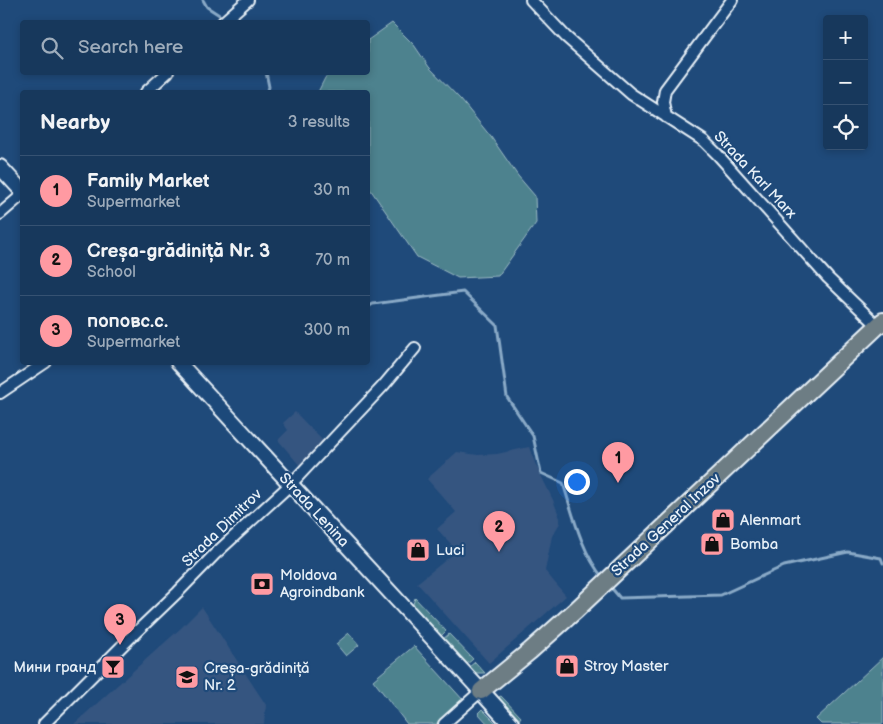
<!DOCTYPE html>
<html lang="en">
<head>
<meta charset="utf-8">
<style>
  :root { --surface:#17385c; --page:#244365; --text:#f1f3f6; --muted:#9eacbb; --line:#365272; --accent:#ff9aa2 }
  body { margin:0; font-family:"Balsamiq Sans",sans-serif; background:var(--page); color:var(--text) }
  .controls { position:absolute; right:15px; top:15px; display:grid; overflow:hidden; border-radius:5px; box-shadow:0 2px 8px #0003 }
  .controls button { width:45px; height:45px; display:grid; place-items:center; padding:0; border:0; border-bottom:1px solid var(--line); background:var(--surface); color:var(--text); font:25px sans-serif }
  .you { position:absolute; left:576px; top:481px; width:18px; height:18px; margin:-12px; border:4px solid #fff; border-radius:50%; background:#1a73e8; box-shadow:0 0 0 8px #1a73e833 }
  .badge { display:grid; place-items:center; width:32px; height:32px; border-radius:50%; background:var(--accent); color:#111; font-size:16px; font-weight:700 }
  .pin { position:absolute; translate:-50% -41px; filter:drop-shadow(0 1px 2px #0008) }
  .pin::after { content:''; position:absolute; top:26px; width:18px; height:15px; background:inherit; clip-path:polygon(0 0,100% 0,50% 100%) }
  .list { margin:0; padding:0; list-style:none }
  h2 { display:flex; justify-content:space-between; align-items:center; height:65px; margin:0; padding:0 20px; font-size:21px }
  h2 small { font-size:16px; font-weight:400; color:var(--muted) }
  .list li { display:grid; grid-template-columns:32px 1fr auto; gap:15px; align-items:center; box-sizing:border-box; height:70px; padding:0 20px; border-top:1px solid var(--line) }
  .list b { display:block; font-size:19px; white-space:nowrap }
  .list p { margin:0; font-size:16px; white-space:nowrap; color:var(--muted) }
  .list em { font-size:16px; font-style:normal; color:var(--muted) }
  .icon { flex:none; width:28px; height:28px; fill:none; stroke:currentColor; stroke-width:2; stroke-linecap:round; stroke-linejoin:round }
  .map { position:relative; flex:none; width:883px; height:724px; overflow:hidden }
  .search { position:absolute; background:var(--surface); box-shadow:0 2px 8px #0003; left:20px; top:20px; width:350px; height:55px; display:flex; align-items:center; gap:12px; box-sizing:border-box; padding:0 18px; border-radius:5px; color:var(--muted); font-size:19px }
  .panel { position:absolute; background:var(--surface); box-shadow:0 2px 8px #0003; left:20px; top:90px; width:350px; height:275px; border-radius:5px }
  .map>svg:first-child { display:block }
  .built { fill:#355580 }
  .green { fill:#4e828e; stroke:#9bbac3 }
  .lines { fill:none; stroke-linecap:round; stroke-linejoin:round }
  .stream { stroke:#8aaac7; stroke-width:3 }
  .minor-casing { stroke:#e8f1f8; stroke-width:14 }
  .tertiary-casing { stroke:#e8f1f8; stroke-width:18 }
  .secondary-casing { stroke:#e8f1f8; stroke-width:19 }
  .primary-casing { stroke:#e8f1f8; stroke-width:20 }
  .minor { stroke:#1f4a7a; stroke-width:10 }
  .tertiary { stroke:#1f4a7a; stroke-width:14 }
  .secondary { stroke:#1f4a7a; stroke-width:15 }
  .primary { stroke:#6d7d84; stroke-width:16 }
  .labels { text-anchor:middle; dominant-baseline:central; stroke-width:4.5; stroke-linejoin:round; paint-order:stroke }
  .street-label { font-size:15px; fill:#e8f1f8; stroke:#1f4a7a }
  .poi-label { font-size:15px; fill:#e8f1f8; stroke:#1f4a7a; text-anchor:start }
</style>
</head>
<body>
<div class="map">
<svg width="883" height="724" viewBox="0 0 883 724">
  <rect width="100%" height="100%" fill="#1f4a7a"/>
  <filter id="ink" filterUnits="userSpaceOnUse"><feTurbulence type="fractalNoise" baseFrequency=".02" numOctaves="2"/><feDisplacementMap in="SourceGraphic" scale="10" xChannelSelector="R" yChannelSelector="G"/><feConvolveMatrix kernelMatrix="1 2 1 2 8 2 1 2 1" color-interpolation-filters="sRGB"/></filter>
  <g filter="url(#ink)">
    <path class="built" d="M 295,412 L 324,442 L 301,467 L 278,440 L 288,430 L 283,423 Z
      M 529,447 L 535,463 L 553,500 L 560,518 L 560,523 L 557,528 L 552,536 L 545,571 L 566,596 L 489,663 L 417,583 L 452,555 L 446,549 L 451,544 L 437,529 L 456,512 L 427,479 L 457,452 L 478,455 L 497,454 Z
      M 202,607 L 266,705 L 264,724 L 74,724 L 181,628 Z"/>
    <path class="green" d="M 392,23 L 414,45 L 429,67 L 461,100 L 491,137 L 518,176 L 535,196 L 536,223 L 498,276 L 458,278 L 417,257 L 368,186 L 368,92 L 318,92 L 325,78 L 329,73 L 368,72 L 368,40 Z
      M 415,598 L 446,631 L 440,637 L 412,607 Z
      M 349,633 L 359,645 L 346,656 L 336,644 Z
      M 449,634 L 473,659 L 466,665 L 442,640 Z
      M 414,646 L 464,701 L 436,724 L 407,724 L 373,680 Z
      M 883,657 L 883,724 L 821,724 L 816,719 Z
      M 475,662 L 485,673 L 477,673 L 468,668 Z
      M 501,696 L 521,717 L 518,721 L 502,703 L 499,697 Z
      M 482,709 L 497,724 L 488,724 L 478,713 Z"/>
    <g class="lines">
      <path class="stream" d="M 203,0 L 207,7 L 230,22
        M 266,72 L 269,87 L 267,92
        M 368,307 L 373,304 L 463,292 L 497,325 L 507,397 L 533,436 L 541,473 L 563,483 C 573,515 582,553 603,578
        M 609,585 L 620,598 L 721,595 L 784,566 L 848,552 L 881,558 L 883,563"/>
      <g class="minor-casing">
        <path id="minor" d="M 531,0 L 566,37 L 631,94 L 704,141 L 718,155 L 828,278 L 878,326
          M 223,22 L 248,0
          M 146,92 L 168,72
          M 666,117 L 663,102 L 665,90 L 732,0
          M 0,214 L 22,195
          M 0,393 L 46,362
          M 44,724 L 130,638 L 178,592 L 215,554 L 291,484 L 384,385 L 415,348
          M 444,724 L 481,691"/>
      </g>
      <g class="tertiary-casing">
        <path id="tertiary" d="M 0,167 L 22,191
          M 178,362 L 481,691"/>
      </g>
      <g class="secondary-casing">
        <path id="secondary" d="M 481,691 L 511,724"/>
      </g>
      <g class="primary-casing">
        <path id="primary" d="M 481,691 L 530,651 L 576,610 L 883,321"/>
      </g>
      <use href="#minor" class="minor"/>
      <use href="#tertiary" class="tertiary"/>
      <use href="#secondary" class="secondary"/>
      <use href="#primary" class="primary"/>
    </g>
  </g>
  <defs>
    <g id="shop-square" transform="scale(1.25)"><rect x="-9" y="-9" width="18" height="18" rx="4" fill="#ff9aa2" stroke="#1f4a7a"/><path d="M-5-2.5h2.3a2.7 3.5 0 0 1 5.4 0H5L5.5 6h-11ZM-1.5-2.5h3a1.5 2.3 0 0 0-3 0Z" fill="#111"/></g>
    <g id="bank-square" transform="scale(1.25)"><rect x="-9" y="-9" width="18" height="18" rx="4" fill="#ff9aa2" stroke="#1f4a7a"/><path d="M-6-4H6V4H-6ZM0-2.3a2.3 2.3 0 1 0 0 4.6a2.3 2.3 0 1 0 0-4.6Z" fill="#111"/></g>
    <g id="bar-square" transform="scale(1.25)"><rect x="-9" y="-9" width="18" height="18" rx="4" fill="#ff9aa2" stroke="#1f4a7a"/><path d="M-6-5H6L.8 .8V4.5H3.5V6h-7V4.5H-.8V.8Z" fill="#111"/></g>
    <g id="school-square" transform="scale(1.25)"><rect x="-9" y="-9" width="18" height="18" rx="4" fill="#ff9aa2" stroke="#1f4a7a"/><path d="M0-5L7-2L0 1L-7-2ZM-4 1L0 2.5L4 1V4Q0 6-4 4Z" fill="#111"/></g>
  </defs>
  <g fill-rule="evenodd">
    <use href="#shop-square" x="723" y="520"/>
    <use href="#shop-square" x="712" y="544"/>
    <use href="#shop-square" x="418" y="550"/>
    <use href="#bank-square" x="262" y="584"/>
    <use href="#shop-square" x="567" y="666"/>
    <use href="#bar-square" x="113" y="667"/>
    <use href="#school-square" x="187" y="677"/>
  </g>
  <g class="labels">
    <g class="street-label">
      <text transform="translate(755 175) rotate(47)">Strada Karl Marx</text>
      <text transform="translate(314 510) rotate(47)">Strada Lenina</text>
      <text transform="translate(666 525) rotate(-43)">Strada General Inzov</text>
      <text transform="translate(222 528) rotate(-44)">Strada Dimitrov</text>
    </g>
    <g class="poi-label">
      <text x="740" y="520">Alenmart</text>
      <text x="730" y="544">Bomba</text>
      <text x="436" y="550">Luci</text>
      <text x="280" y="575">Moldova<tspan x="280" dy="17">Agroindbank</tspan></text>
      <text x="584" y="666">Stroy Master</text>
      <text x="96" y="667" text-anchor="end">Мини гранд</text>
      <text x="204" y="668">Creșa-grădiniță<tspan x="204" dy="17">Nr. 2</tspan></text>
    </g>
  </g>
</svg>
<div class="controls">
<button>+</button>
<button>−</button>
<button><svg class="icon" aria-label="locate" viewBox="0 0 24 24"><circle cx="12" cy="12" r="6"/><path d="M12 2v4M12 18v4M2 12h4M18 12h4"/></svg></button>
</div>
<div class="you"></div>
<div class="pin badge" style="left:618px;top:483px">1</div>
<div class="pin badge" style="left:499px;top:552px">2</div>
<div class="pin badge" style="left:120px;top:645px">3</div>
<div class="search"><svg class="icon" aria-label="search" viewBox="0 0 24 24"><circle cx="10" cy="10" r="6"/><path d="M15 15l6 6"/></svg>Search here</div>
<section class="panel">
<h2>Nearby<small>3 results</small></h2>
<ul class="list">
<li><span class="badge">1</span><div><b>Family Market</b><p>Supermarket</p></div><em>30 m</em></li>
<li><span class="badge">2</span><div><b>Creșa-grădiniță Nr. 3</b><p>School</p></div><em>70 m</em></li>
<li><span class="badge">3</span><div><b>поповс.с.</b><p>Supermarket</p></div><em>300 m</em></li>
</ul>
</section>
</div>
</body>
</html>
